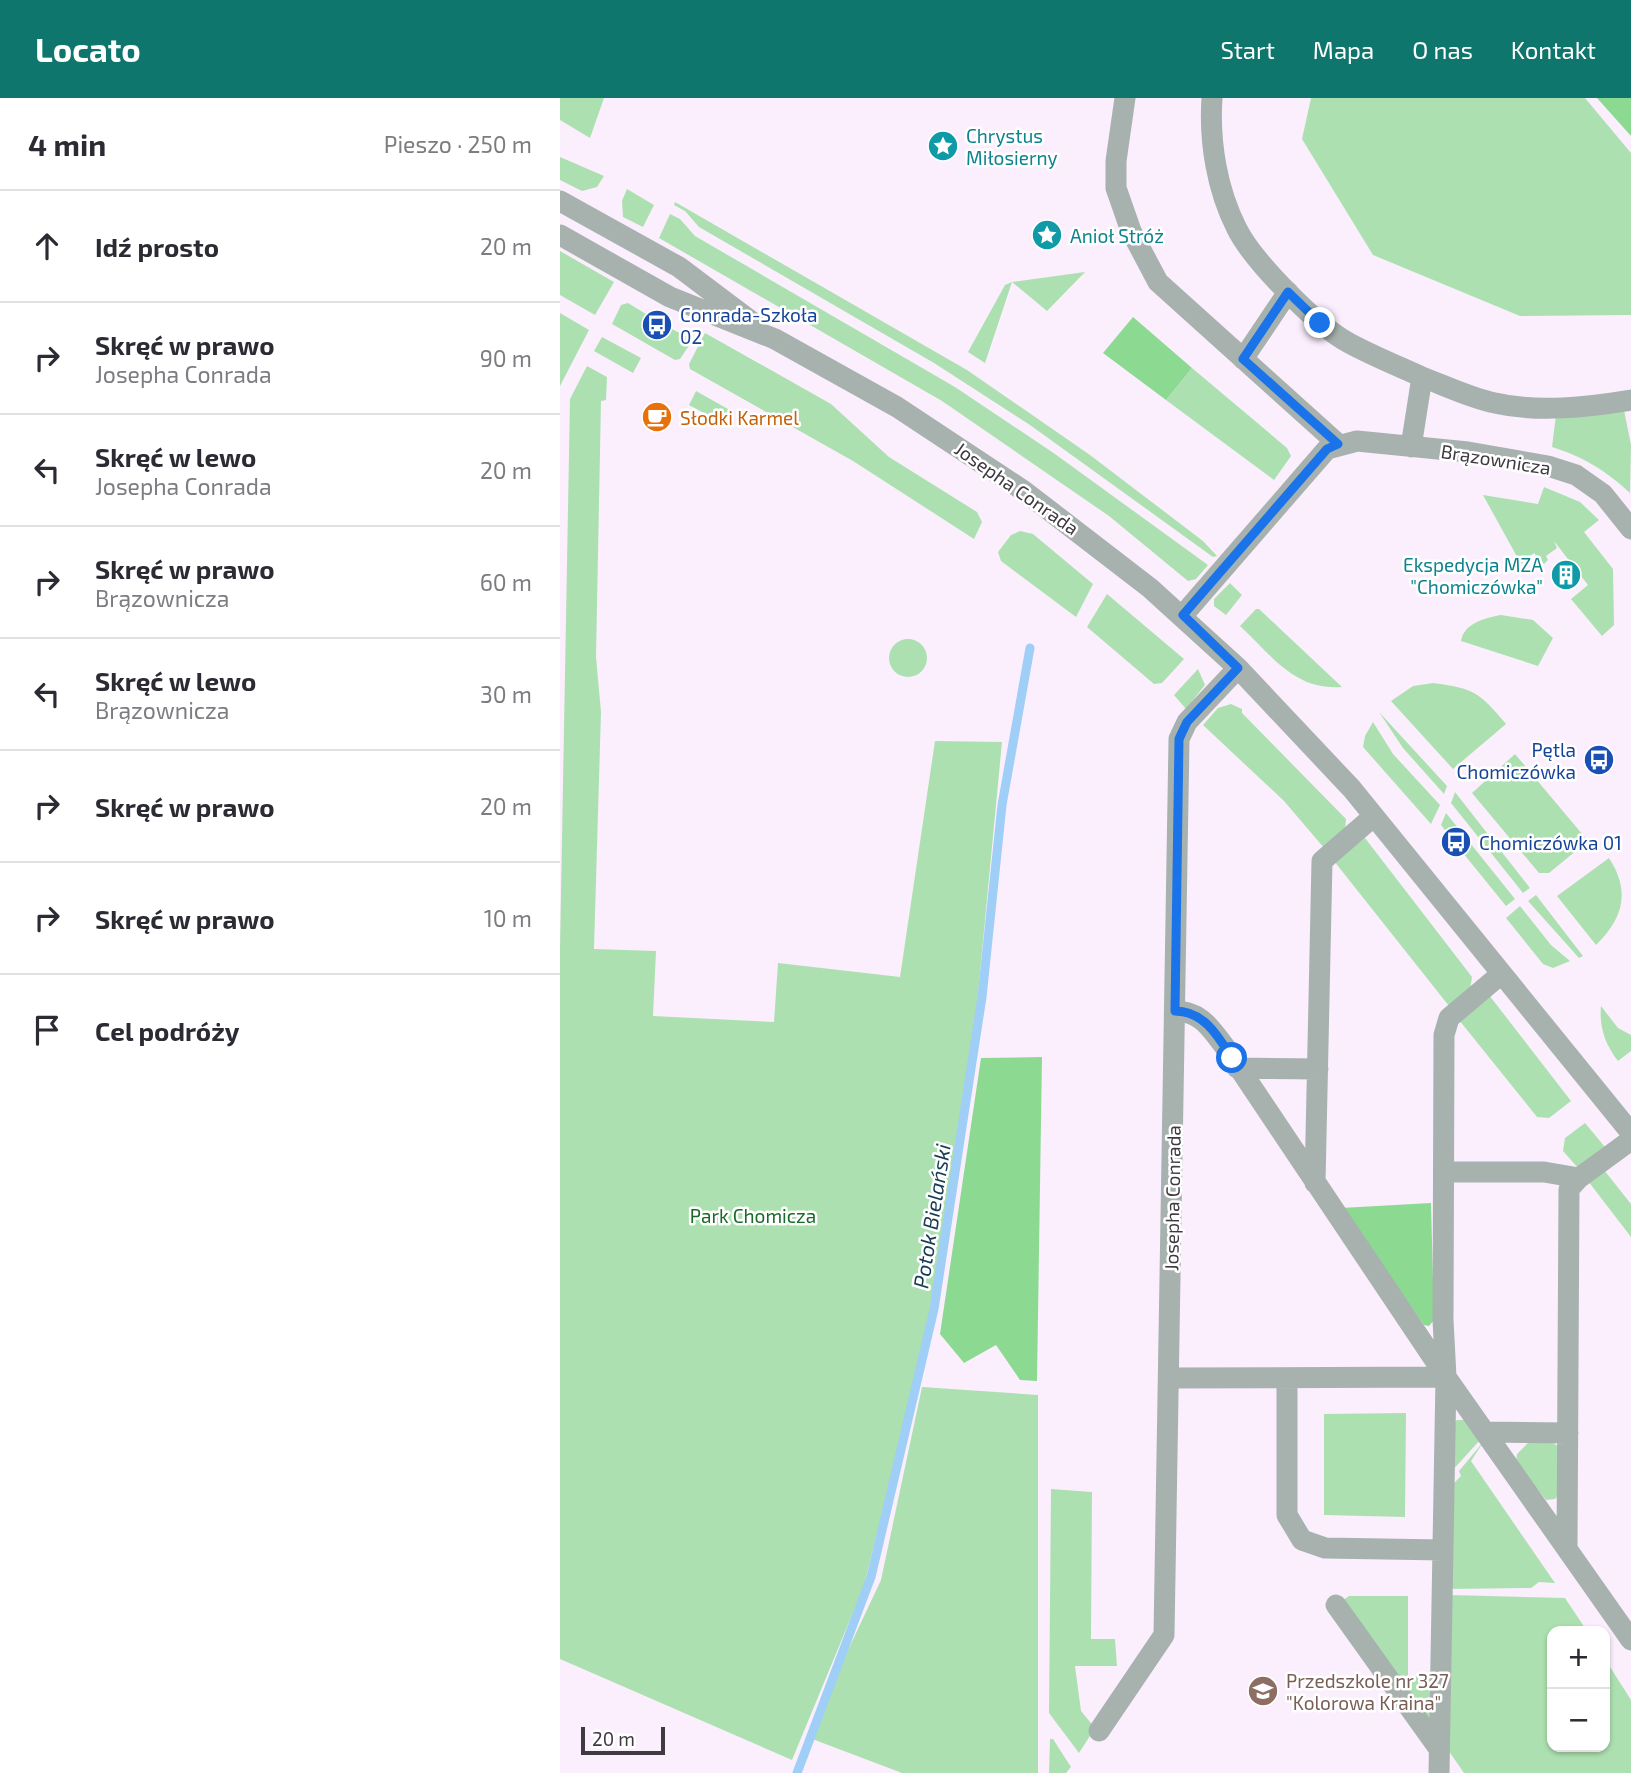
<!DOCTYPE html>
<html lang="pl">
<head>
<meta charset="utf-8">
<style>
  :root { --surface:#fff; --page:#f2f2f3; --text:#2b2b33; --muted:#7c7c81; --line:#e1e1e2; --accent:#0f766e }
  body { margin:0; font-family:"Exo 2",sans-serif; background:var(--page); color:var(--text) }
  .controls { position:absolute; right:21px; bottom:21px; display:grid; overflow:hidden; border-radius:14px; box-shadow:0 2px 5px #0004 }
  .controls button { width:63px; height:63px; display:grid; place-items:center; padding:0; border:0; border-bottom:2px solid var(--line); background:var(--surface); color:var(--text); font:35px sans-serif }
  .scale { position:absolute; left:21px; bottom:18px; width:84px; box-sizing:border-box; padding-left:7px; border:4px solid #3f3940; border-top:0; font-size:19px; line-height:24px; white-space:nowrap; color:#3f3940; -webkit-text-stroke:5px #fff; paint-order:stroke }
  .stop { position:absolute; width:21px; height:21px; margin:-16px; border:5px solid #1a73e8; border-radius:50%; background:#fff }
  .stop.end { background:#1a73e8; border-color:#fff; box-shadow:0 2px 7px #0008 }
  .list { margin:0; padding:0; list-style:none }
  h2 { display:flex; justify-content:space-between; align-items:center; height:91px; margin:0; padding:0 28px; font-size:30px }
  h2 small { font-size:23px; font-weight:400; color:var(--muted) }
  .list li { display:grid; grid-template-columns:46px 1fr auto; gap:21px; align-items:center; box-sizing:border-box; height:112px; padding:0 28px; border-top:2px solid var(--line) }
  .list b { display:block; font-size:26px; white-space:nowrap }
  .list p { margin:0; font-size:23px; white-space:nowrap; color:var(--muted) }
  .list em { font-size:23px; font-style:normal; color:var(--muted) }
  .icon { flex:none; width:38px; height:38px; fill:none; stroke:currentColor; stroke-width:2; stroke-linecap:round; stroke-linejoin:round }
  .map { position:relative; flex:none; width:1071px; height:1675px; overflow:hidden }
  header { display:flex; align-items:center; gap:42px; box-sizing:border-box; height:98px; padding:0 35px; background:var(--accent); color:#fff }
  header strong { font-size:33px }
  nav { display:flex; gap:38px; margin-inline-start:auto; font-size:24px }
  main { display:flex }
  aside { flex:1; background:var(--surface) }
  .map>svg:first-child { display:block }
  .green { fill:#ade0b0 }
  .forest { fill:#8cd992 }
  .lines { fill:none; stroke-linecap:round; stroke-linejoin:round }
  .stream { stroke:#9fcef6; stroke-width:9 }
  .minor { stroke:#a7b2af; stroke-width:21 }
  .route { stroke:#1a73e8; stroke-width:9 }
  .labels { text-anchor:middle; dominant-baseline:central; stroke-width:5; stroke-linejoin:round; paint-order:stroke }
  .culture-label { font-size:19px; fill:#0d838f; stroke:#fff; text-anchor:start }
  .transit-label { font-size:19px; fill:#164399; stroke:#fff; text-anchor:start }
  .food-label { font-size:19px; fill:#c56008; stroke:#fff; text-anchor:start }
  .street-label { font-size:19px; fill:#3f3940; stroke:#fff }
  .park-label { font-size:19px; fill:#196929; stroke:#fff }
  .education-label { font-size:19px; fill:#785e54; stroke:#fff; text-anchor:start }
  .water-label { font-size:21px; font-style:italic; fill:#183b55; stroke:#fff }
</style>
</head>
<body>
<header>
<strong>Locato</strong>
<nav><a>Start</a><a>Mapa</a><a>O nas</a><a>Kontakt</a></nav>
</header>
<main>
<aside>
<h2>4 min<small>Pieszo · 250 m</small></h2>
<ul class="list">
<li><svg class="icon" aria-label="ahead" viewBox="0 0 24 24"><path d="M12 20V5M6 11l6-6 6 6"/></svg><div><b>Idź prosto</b></div><em>20 m</em></li>
<li><svg class="icon" aria-label="right" viewBox="0 0 24 24"><path d="M7 20v-9h11M14 6l5 5-5 5"/></svg><div><b>Skręć w prawo</b><p>Josepha Conrada</p></div><em>90 m</em></li>
<li><svg class="icon" aria-label="left" viewBox="0 0 24 24"><path d="M17 20v-9H6M10 6l-5 5 5 5"/></svg><div><b>Skręć w lewo</b><p>Josepha Conrada</p></div><em>20 m</em></li>
<li><svg class="icon" aria-label="right" viewBox="0 0 24 24"><path d="M7 20v-9h11M14 6l5 5-5 5"/></svg><div><b>Skręć w prawo</b><p>Brązownicza</p></div><em>60 m</em></li>
<li><svg class="icon" aria-label="left" viewBox="0 0 24 24"><path d="M17 20v-9H6M10 6l-5 5 5 5"/></svg><div><b>Skręć w lewo</b><p>Brązownicza</p></div><em>30 m</em></li>
<li><svg class="icon" aria-label="right" viewBox="0 0 24 24"><path d="M7 20v-9h11M14 6l5 5-5 5"/></svg><div><b>Skręć w prawo</b></div><em>20 m</em></li>
<li><svg class="icon" aria-label="right" viewBox="0 0 24 24"><path d="M7 20v-9h11M14 6l5 5-5 5"/></svg><div><b>Skręć w prawo</b></div><em>10 m</em></li>
<li><svg class="icon" aria-label="arrive" viewBox="0 0 24 24"><path d="M6 21V4h12l-3 4 3 4H6"/></svg><div><b>Cel podróży</b></div></li>
</ul>
</aside>
<div class="map">
<svg width="1071" height="1675" viewBox="0 0 1071 1675">
  <rect width="100%" height="100%" fill="#fbeffd"/>
  <path class="green" d="M 0,0 L 44,0 L 30,40 L 0,22 Z
    M 751,0 L 1025,0 L 1071,55 L 1071,217 L 960,218 L 813,157 L 742,41 Z
    M 0,59 L 44,78 L 37,89 L 22,93 L 0,82 Z
    M 67,91 L 94,107 L 83,129 L 63,119 L 62,103 Z
    M 115,104 L 407,272 L 530,357 L 643,443 L 657,458 L 653,459 L 470,327 L 374,265 L 139,129 L 125,113 L 114,107 Z
    M 110,116 L 120,121 L 135,138 L 395,289 L 495,356 L 648,467 L 636,481 L 628,483 L 549,418 L 382,303 L 99,140 Z
    M 0,153 L 54,184 L 35,217 L 0,197 Z
    M 525,174 L 487,213 L 452,184 L 425,265 L 408,254 L 445,187 L 452,184 Z
    M 68,205 L 86,216 L 82,223 L 106,237 L 110,230 L 127,239 L 130,246 L 120,261 L 115,262 L 52,226 L 61,207 Z
    M 0,215 L 29,232 L 0,288 Z
    M 145,235 L 271,306 L 329,359 L 417,414 L 422,424 L 414,441 L 293,363 L 130,271 L 129,266 Z
    M 42,239 L 81,260 L 73,275 L 34,253 Z
    M 27,268 L 47,279 L 46,302 L 41,303 L 36,559 L 41,614 L 34,851 L 96,853 L 93,918 L 214,924 L 218,865 L 340,879 L 375,643 L 442,644 L 413,948 L 379,1183 L 304,1488 L 232,1662 L 0,1561 L 0,850 L 10,301 Z
    M 632,270 L 727,350 L 731,358 L 714,382 L 606,302 Z
    M 136,293 L 168,311 L 168,328 L 129,307 Z
    M 1064,312 L 1071,347 L 1070,395 C 1045,372 1024,359 992,349 L 996,317 Z
    M 984,389 L 1020,404 L 1039,422 L 1024,434 L 1053,471 L 1054,527 L 1042,538 L 1011,501 L 1028,487 L 994,443 L 997,450 L 986,458 L 988,462 L 984,466 L 974,455 L 961,466 L 923,397 L 978,406 Z
    M 460,433 L 473,436 L 533,486 L 516,519 L 441,463 L 438,454 L 451,437 Z
    M 670,485 L 682,497 L 666,517 L 654,508 L 654,501 Z
    M 547,496 L 624,561 L 602,585 L 594,586 L 527,529 Z
    M 696,511 L 699,511 L 782,589 C 735,593 712,558 680,528 Z
    M 941,517 L 973,522 L 993,540 L 978,568 L 901,543 C 904,525 925,520 941,517 Z
    M329 560a19 19 0 1 1 38 0a19 19 0 1 1-38 0Z
    M 638,571 L 645,587 L 626,611 L 614,597 Z
    M 873,585 C 914,590 920,595 946,626 L 893,671 L 831,603 L 853,588 Z
    M 671,606 L 682,611 L 682,615 L 786,721 L 785,734 L 765,751 L 724,703 L 643,627 L 658,610 Z
    M 819,614 L 887,688 L 884,696 L 843,650 Z
    M 813,624 L 833,656 L 880,707 L 871,726 L 803,649 L 805,638 Z
    M 955,656 L 1028,743 L 989,775 L 979,775 L 912,695 Z
    M 895,694 L 970,790 L 963,795 L 891,705 Z
    M 886,715 L 955,801 L 946,808 L 903,755 L 908,751 L 889,729 L 885,732 L 881,727 Z
    M 805,740 L 912,879 L 910,892 L 889,908 L 774,763 Z
    M 1049,760 C 1071,794 1063,820 1036,847 L 997,798 Z
    M 976,797 L 1023,858 L 1019,860 L 968,803 Z
    M 960,808 L 991,847 L 1010,863 L 993,870 L 983,866 L 946,820 Z
    M 929,897 L 1011,1003 L 989,1020 L 977,1019 L 899,922 Z
    M 1041,908 L 1058,930 L 1071,937 L 1071,953 L 1058,963 C 1045,946 1039,929 1041,908 Z
    M 1025,1025 L 1045,1049 L 1018,1070 L 1003,1053 L 1005,1040 Z
    M 1044,1072 L 1071,1106 L 1071,1139 L 1028,1083 Z
    M 362,1289 L 478,1297 L 478,1675 L 342,1675 L 247,1639 L 321,1482 Z
    M 846,1315 L 845,1419 L 764,1417 L 764,1316 Z
    M 897,1322 L 904,1322 L 921,1341 L 890,1375 L 892,1326 Z
    M 924,1343 L 911,1363 L 995,1485 L 979,1484 L 971,1490 L 887,1491 L 889,1390 L 901,1378 L 899,1373 Z
    M 968,1345 L 993,1345 L 999,1349 L 999,1396 L 995,1401 L 986,1402 L 956,1364 L 957,1356 Z
    M 491,1391 L 532,1394 L 531,1541 L 555,1541 L 557,1568 L 515,1568 L 521,1613 L 535,1630 L 519,1655 L 489,1615 Z
    M 889,1497 L 1005,1500 L 1027,1533 L 992,1533 L 992,1649 L 1045,1649 L 1045,1561 L 1071,1602 L 1071,1675 L 904,1675 L 884,1646 Z
    M 789,1498 L 848,1498 L 848,1578 L 872,1579 L 871,1622 L 782,1503 Z
    M 490,1641 L 493,1641 L 511,1669 L 506,1675 L 489,1675 Z"/>
  <path class="forest" d="M 1037,0 L 1071,0 L 1071,38 Z
    M 573,219 L 632,270 L 606,302 L 543,255 Z
    M 482,959 L 477,1283 L 460,1282 L 436,1247 L 404,1265 L 380,1236 L 421,960 Z
    M 871,1105 L 874,1222 L 869,1228 L 864,1227 L 781,1110 Z"/>
  <g class="lines">
    <path class="stream" d="M 237,1675 L 311,1479 L 374,1211 L 422,899 L 442,707 L 470,550"/>
    <path class="minor" d="M 565,0 L 556,63 L 556,90 L 571,133 L 598,184 L 778,346
      M 652,0 C 649,44 657,92 677,131 C 693,163 757,228 789,245 C 813,258 838,268 862,279
      M 0,103 L 119,169 L 196,227
      M 0,137 L 110,199 L 215,241 L 337,309 L 464,393 L 590,490 L 678,570 L 792,691 L 1071,1035
      M 683,261 L 728,194
      M 851,349 L 862,279 C 886,288 910,300 935,305 C 978,315 1028,309 1071,302
      M 623,517 L 767,351 L 797,343 L 908,354 L 988,368 L 1016,377 L 1043,396 L 1071,431
      M 615,913 C 641,913 651,931 665,949 L 886,1279 L 1071,1542
      M 677,970 L 758,971
      M 884,1074 L 984,1074 L 1019,1080
      M 755,1085 L 762,763 L 814,718
      M 609,1280 L 886,1279 L 883,1222 L 884,937 L 889,920 L 940,877
      M 727,1280 L 727,1417 L 742,1442 L 765,1450 L 883,1452
      M 927,1334 L 1008,1335
      M 1007,1451 L 1009,1091 L 1019,1080 L 1071,1042
      M 776,1507 L 879,1651
      M 539,1633 L 604,1537 L 619,641 L 627,624 L 678,570
      M 879,1675 L 886,1279"/>
  </g>
  <g class="lines">
    <path class="route" d="M 672,960 C 658,938 644,913 615,913 L 619,641 L 627,624 L 678,570 L 623,517 L 767,351 L 778,346 L 683,261 L 728,194 L 760,225"/>
  </g>
  <defs>
    <g id="sight-disc" transform="scale(1.575)"><circle r="9.5" fill="#0f9aa8" stroke="#fff"/><path d="M0-6L1.8-2.2L6-1.7L2.9 1.2L3.7 5.4L0 3.3L-3.7 5.4L-2.9 1.2L-6-1.7L-1.8-2.2Z" fill="#fff"/></g>
    <g id="bus-disc" transform="scale(1.575)"><circle r="9.5" fill="#1a4fb4" stroke="#fff"/><path d="M-5-6H5V4H4V6H2V4H-2V6H-4V4H-5ZM-3.5-4V0h7V-4ZM-3.5 1.2v1.5H-2V1.2ZM2 1.2v1.5H3.5V1.2Z" fill="#fff"/></g>
    <g id="cafe-disc" transform="scale(1.575)"><circle r="9.5" fill="#e8710a" stroke="#fff"/><path d="M-5.5-4.5H6V0H3Q3 3.5 0 3.5H-2.5Q-5.5 3.5-5.5 0ZM3-3.2v2h1.7v-2ZM-6 4.5H4V6H-6Z" fill="#fff"/></g>
    <g id="building-disc" transform="scale(1.575)"><circle r="9.5" fill="#0f9aa8" stroke="#fff"/><path d="M-4-6H4V6H1V3H-1V6H-4ZM-2.5-4.3h1.7v1.8h-1.7ZM.8-4.3h1.7v1.8H.8ZM-2.5-1h1.7V.8h-1.7ZM.8-1h1.7V.8H.8Z" fill="#fff"/></g>
    <g id="school-disc" transform="scale(1.575)"><circle r="9.5" fill="#8d6e63" stroke="#fff"/><path d="M0-5L7-2L0 1L-7-2ZM-4 1L0 2.5L4 1V4Q0 6-4 4Z" fill="#fff"/></g>
  </defs>
  <g fill-rule="evenodd">
    <use href="#sight-disc" x="383" y="48"/>
    <use href="#sight-disc" x="487" y="137"/>
    <use href="#bus-disc" x="97" y="227"/>
    <use href="#cafe-disc" x="97" y="319"/>
    <use href="#building-disc" x="1006" y="477"/>
    <use href="#bus-disc" x="1039" y="662"/>
    <use href="#bus-disc" x="896" y="744"/>
    <use href="#school-disc" x="703" y="1593"/>
  </g>
  <g class="labels">
    <g class="culture-label">
      <text x="406" y="37">Chrystus<tspan x="406" dy="22">Miłosierny</tspan></text>
      <text x="510" y="137">Anioł Stróż</text>
      <text x="983" y="466" text-anchor="end">Ekspedycja MZA<tspan x="983" dy="22">"Chomiczówka"</tspan></text>
    </g>
    <g class="transit-label">
      <text x="120" y="216">Conrada-Szkoła<tspan x="120" dy="22">02</tspan></text>
      <text x="1016" y="651" text-anchor="end">Pętla<tspan x="1016" dy="22">Chomiczówka</tspan></text>
      <text x="919" y="744">Chomiczówka 01</text>
    </g>
    <g class="food-label">
      <text x="120" y="319">Słodki Karmel</text>
    </g>
    <g class="street-label">
      <text transform="translate(936 361) rotate(9)">Brązownicza</text>
      <text transform="translate(457 390) rotate(35)">Josepha Conrada</text>
      <text transform="translate(612 1100) rotate(-89)">Josepha Conrada</text>
    </g>
    <g class="park-label">
      <text x="193" y="1117">Park Chomicza</text>
    </g>
    <g class="education-label">
      <text x="726" y="1582">Przedszkole nr 327<tspan x="726" dy="22">"Kolorowa Kraina"</tspan></text>
    </g>
    <g class="water-label">
      <text transform="translate(371 1118) rotate(-81)">Potok Bielański</text>
    </g>
  </g>
</svg>
<div class="controls">
<button>+</button>
<button>−</button>
</div>
<div class="scale">20 m</div>
<div class="stop" style="left:672px;top:960px"></div>
<div class="stop end" style="left:760px;top:225px"></div>
</div>
</main>
</body>
</html>
